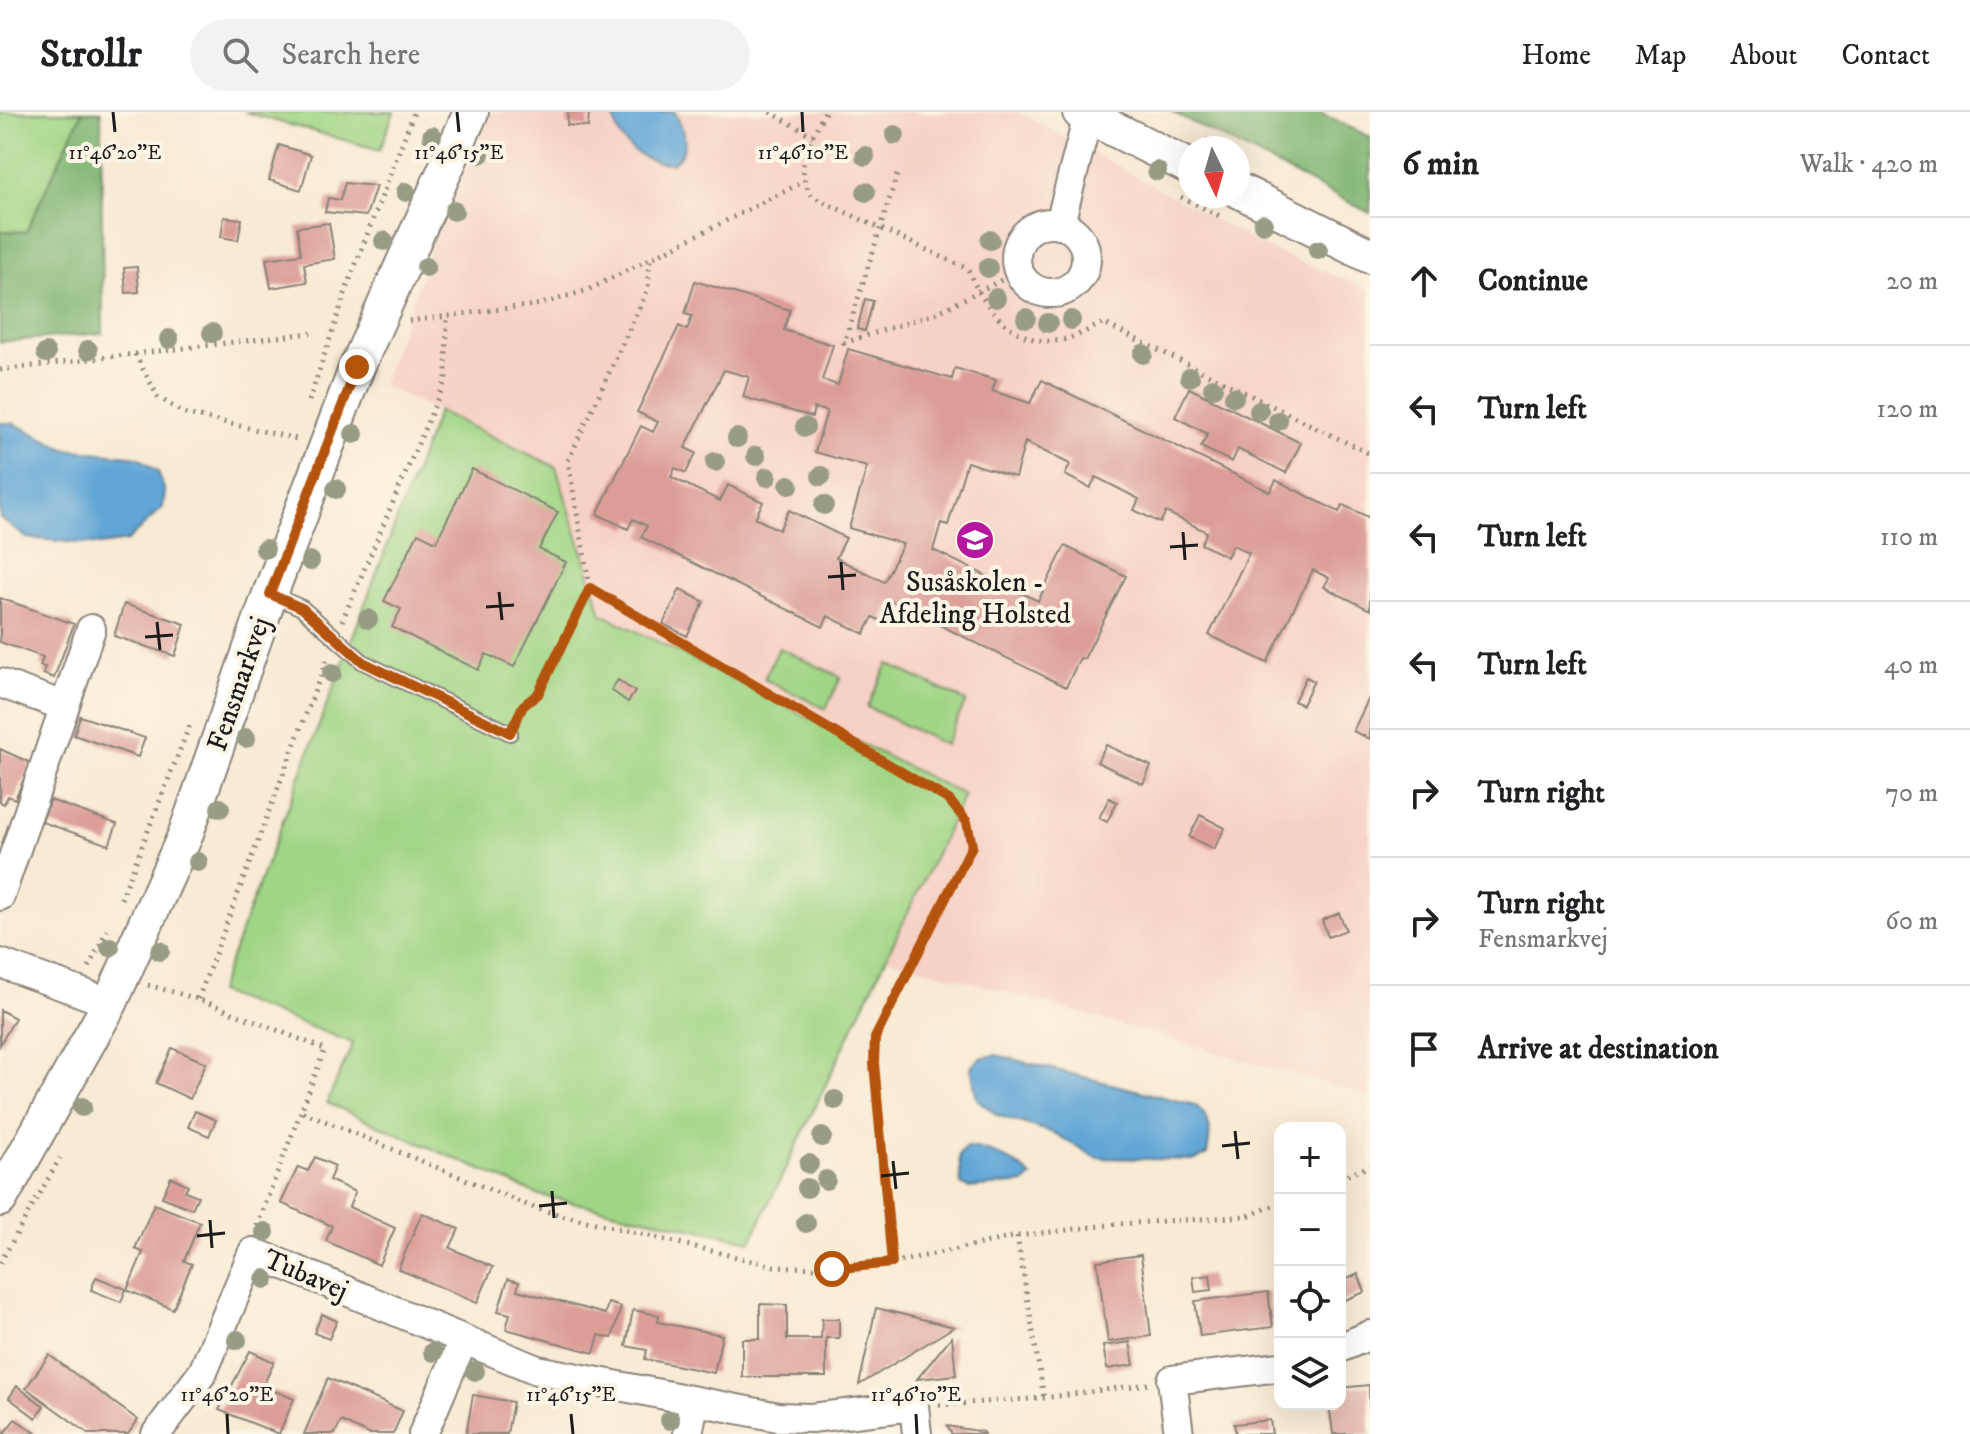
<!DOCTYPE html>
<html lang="en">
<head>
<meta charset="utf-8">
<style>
  :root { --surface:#fff; --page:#f2f2f2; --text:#202124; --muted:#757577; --line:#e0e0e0 }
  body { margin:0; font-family:"IM FELL DW Pica",serif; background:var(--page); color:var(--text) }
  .controls { position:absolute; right:24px; bottom:24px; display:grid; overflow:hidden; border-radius:16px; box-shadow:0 8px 32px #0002 }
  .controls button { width:72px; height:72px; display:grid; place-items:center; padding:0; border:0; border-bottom:2px solid var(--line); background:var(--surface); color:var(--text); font:40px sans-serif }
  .compass { position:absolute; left:1178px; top:24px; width:72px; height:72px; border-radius:50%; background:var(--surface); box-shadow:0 8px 32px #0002; rotate:175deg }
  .stop { position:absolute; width:24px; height:24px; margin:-18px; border:6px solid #b45309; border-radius:50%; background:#fff }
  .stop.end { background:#b45309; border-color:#fff; box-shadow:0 2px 8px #0008 }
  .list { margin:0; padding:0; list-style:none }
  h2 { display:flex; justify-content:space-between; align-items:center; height:104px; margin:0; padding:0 32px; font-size:34px }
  h2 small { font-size:26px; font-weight:400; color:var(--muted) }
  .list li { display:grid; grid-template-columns:52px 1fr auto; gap:24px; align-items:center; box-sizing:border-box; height:128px; padding:0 32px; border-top:2px solid var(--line) }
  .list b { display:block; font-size:30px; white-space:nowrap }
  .list p { margin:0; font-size:26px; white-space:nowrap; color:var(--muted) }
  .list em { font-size:26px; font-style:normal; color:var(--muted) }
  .icon { flex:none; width:44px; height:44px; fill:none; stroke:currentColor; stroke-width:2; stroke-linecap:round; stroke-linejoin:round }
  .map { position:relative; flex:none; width:1370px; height:1322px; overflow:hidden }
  header { display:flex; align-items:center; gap:48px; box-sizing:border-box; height:112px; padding:0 40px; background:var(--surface); border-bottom:2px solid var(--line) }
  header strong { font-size:38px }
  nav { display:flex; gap:44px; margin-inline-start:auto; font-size:28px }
  .search { width:560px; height:72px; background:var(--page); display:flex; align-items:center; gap:20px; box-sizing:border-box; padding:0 28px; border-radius:44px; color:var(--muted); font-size:30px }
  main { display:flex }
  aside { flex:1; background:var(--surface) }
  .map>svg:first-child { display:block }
  .built { fill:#f6d1c5 }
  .green { fill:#a0d586; stroke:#5e7851; stroke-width:2 }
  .forest { fill:#80b673; stroke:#4e6948; stroke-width:2 }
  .water { fill:#60a6d6; stroke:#3e6179; stroke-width:2 }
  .building { fill:#db9e97; fill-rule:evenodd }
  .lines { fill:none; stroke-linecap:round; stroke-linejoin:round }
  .service-casing { stroke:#8a8378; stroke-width:18 }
  .minor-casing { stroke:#8a8378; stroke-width:32 }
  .tertiary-casing { stroke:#8a8378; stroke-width:38 }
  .path { stroke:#8a8378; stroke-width:5; stroke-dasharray:2 6; stroke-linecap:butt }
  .service { stroke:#fff; stroke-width:14 }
  .minor { stroke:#fff; stroke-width:28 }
  .tertiary { stroke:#fff; stroke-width:34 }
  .tree { fill:#989c83 }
  .route { stroke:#b45309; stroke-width:10 }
  .ticks { fill:none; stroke:#1c1c1c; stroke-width:3 }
  .labels { text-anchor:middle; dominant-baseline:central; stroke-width:8; stroke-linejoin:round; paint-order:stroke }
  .poi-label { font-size:28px; fill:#1c1c1c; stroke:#fcf5e5 }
  .street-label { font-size:28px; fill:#1c1c1c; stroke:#fcf5e5 }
  .ticks-label { font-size:20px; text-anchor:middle; fill:#1c1c1c; stroke:#fcf5e5; stroke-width:8; stroke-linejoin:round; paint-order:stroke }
</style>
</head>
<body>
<header>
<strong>Strollr</strong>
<div class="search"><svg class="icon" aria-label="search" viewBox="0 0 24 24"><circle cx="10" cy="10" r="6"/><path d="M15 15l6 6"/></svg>Search here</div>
<nav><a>Home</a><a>Map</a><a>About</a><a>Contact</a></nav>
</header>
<main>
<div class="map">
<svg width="1370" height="1322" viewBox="0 0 1370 1322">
  <rect width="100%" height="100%" fill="#fcf5e5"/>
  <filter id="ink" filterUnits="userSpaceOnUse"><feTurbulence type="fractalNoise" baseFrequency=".0125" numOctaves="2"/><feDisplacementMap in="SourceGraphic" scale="16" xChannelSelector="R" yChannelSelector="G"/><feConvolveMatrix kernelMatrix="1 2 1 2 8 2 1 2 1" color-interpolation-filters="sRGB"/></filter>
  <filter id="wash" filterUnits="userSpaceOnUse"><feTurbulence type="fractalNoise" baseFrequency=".006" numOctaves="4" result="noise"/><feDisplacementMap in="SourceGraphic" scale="32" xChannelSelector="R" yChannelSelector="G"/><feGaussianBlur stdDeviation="1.8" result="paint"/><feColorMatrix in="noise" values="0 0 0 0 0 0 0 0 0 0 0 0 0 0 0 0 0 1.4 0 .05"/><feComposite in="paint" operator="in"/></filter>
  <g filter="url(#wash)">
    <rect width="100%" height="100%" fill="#f8ead3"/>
    <path class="built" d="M 491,0 L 1019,0 L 1267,136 L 1370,178 L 1370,984 L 887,846 L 964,682 L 602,501 L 556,355 L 382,273 L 436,122 Z"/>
    <path class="green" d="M 0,0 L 82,0 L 26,120 L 0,119 Z
      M 244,0 L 394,0 L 380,38 Z
      M 438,299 L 556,355 L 602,502 L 964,683 L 751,1129 L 539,1083 L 327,991 L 353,931 L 218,880 Z
      M 779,536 L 841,565 L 826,597 L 764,567 Z
      M 888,552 L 966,589 L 945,633 L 867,595 Z"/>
    <path class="forest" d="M 82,0 L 101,0 L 103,221 L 0,230 L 0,119 L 26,120 Z
      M 1172,0 L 1318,0 L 1370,25 L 1370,101 Z"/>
    <path class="water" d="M 614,0 L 675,0 C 684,21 692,34 673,51 C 643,52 614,31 614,0 Z
      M 0,311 L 13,311 L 65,337 L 138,345 L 158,360 L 165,380 L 163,395 L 127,429 L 100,433 L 27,426 L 0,406 Z
      M 996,943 L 1195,993 C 1213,1008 1211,1020 1207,1042 L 1195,1048 L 1097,1046 L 1054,1021 L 997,1003 L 977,987 L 971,955 L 980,946 Z
      M 966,1035 C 989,1036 1015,1049 1032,1065 L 1025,1071 L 969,1076 L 961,1072 L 959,1043 Z"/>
    <g id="blocks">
      <path class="building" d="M 568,0 L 589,0 L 588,15 L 567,13 Z
        M 279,33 L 311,43 L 301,78 L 269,68 Z
        M 345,71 L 376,74 L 366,104 L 325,100 L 328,86 L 340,88 Z
        M 224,105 L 242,107 L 238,128 L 221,125 Z
        M 329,111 L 335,147 L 304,152 L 307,170 L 271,176 L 266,147 L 301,142 L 297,115 Z
        M 137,155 L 139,180 L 126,181 L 124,156 Z
        M 695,169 L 790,198 L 784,218 L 833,233 L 822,268 L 838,273 L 848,237 L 952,267 L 955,256 L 996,268 L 992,279 L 1030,291 L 1042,268 L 1270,380 L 1276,368 L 1339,400 L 1343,393 L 1370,406 L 1370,498 L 1324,475 L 1329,466 L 1313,458 L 1267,551 L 1209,523 L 1249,441 L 1233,433 L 1227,445 L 1201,432 L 1207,420 L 1166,400 L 1160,411 L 1134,398 L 1139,387 L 1096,365 L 1090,376 L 1065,363 L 1070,352 L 1025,330 L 1015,365 L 967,350 L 948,413 L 941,411 L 933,438 L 1038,489 L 1065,434 L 1126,464 L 1084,547 L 1080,546 L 1066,575 L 891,489 L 881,509 L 873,505 L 864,522 L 828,504 L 823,515 L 641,425 L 647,414 L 633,407 L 628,417 L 597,402 L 641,314 L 653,320 L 658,310 L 637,300 L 679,214 L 687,218 L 692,204 L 685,202 ZM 724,258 L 749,265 L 743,285 L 812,305 L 814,296 L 827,299 L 815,340 L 867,355 L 849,416 L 903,432 L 884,470 L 836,446 L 846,426 L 789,398 L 779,418 L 755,406 L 763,390 L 728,373 L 720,389 L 671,365 L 675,356 L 686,361 L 696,341 L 685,336 Z
        M 865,187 L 873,189 L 865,219 L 857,217 Z
        M 1189,276 L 1301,331 L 1286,361 L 1238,337 L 1232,350 L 1201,335 L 1208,322 L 1175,305 Z
        M 472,357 L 558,400 L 539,437 L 566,450 L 514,555 L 486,542 L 478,558 L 392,515 L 401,497 L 384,489 L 418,421 L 436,430 Z
        M 680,477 L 704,490 L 687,524 L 663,512 Z
        M 0,486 L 74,512 L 54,566 L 43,562 L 45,555 L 40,554 L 43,545 L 0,530 Z
        M 124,492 L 185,512 L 175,544 L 114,524 Z
        M 1306,565 L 1314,569 L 1302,593 L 1294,589 Z
        M 618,568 L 635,580 L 628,590 L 611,578 Z
        M 1370,584 L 1370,627 L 1353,619 Z
        M 80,604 L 145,626 L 138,645 L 74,623 Z
        M 1106,633 L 1151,654 L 1143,672 L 1097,650 Z
        M 0,637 L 31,651 L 15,687 L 8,684 L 4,692 L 0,690 Z
        M 1109,686 L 1117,690 L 1107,710 L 1099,706 Z
        M 50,688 L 117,712 L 109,733 L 42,710 Z
        M 1200,703 L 1225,716 L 1214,737 L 1189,725 Z
        M 1339,801 L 1346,818 L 1328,825 L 1322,808 Z
        M 0,898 L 15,906 L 0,933 Z
        M 172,936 L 206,951 L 190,987 L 156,971 Z
        M 195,999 L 216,1008 L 209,1024 L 188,1015 Z
        M 315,1045 L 335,1054 L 329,1068 L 355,1080 L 349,1095 L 395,1116 L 379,1153 L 326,1129 L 332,1114 L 281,1091 L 298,1055 L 308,1059 Z
        M 171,1065 L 188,1073 L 185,1079 L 198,1084 L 192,1097 L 162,1085 Z
        M 154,1092 L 200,1110 L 184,1149 L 192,1152 L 173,1197 L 127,1178 L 143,1140 L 135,1137 Z
        M 422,1101 L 459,1117 L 450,1136 L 493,1155 L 477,1191 L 398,1157 Z
        M 1141,1143 L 1151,1224 L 1108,1230 L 1097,1149 Z
        M 1340,1157 L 1345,1168 L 1358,1162 L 1365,1180 L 1340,1190 Z
        M 1210,1163 L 1212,1178 L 1195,1180 L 1193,1165 Z
        M 96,1165 L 126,1177 L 121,1190 L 91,1178 Z
        M 508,1167 L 519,1170 L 517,1178 L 605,1202 L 608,1191 L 621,1195 L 612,1226 L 599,1223 L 594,1241 L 506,1217 L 510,1202 L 498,1199 Z
        M 1268,1180 L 1273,1215 L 1200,1224 L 1195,1189 Z
        M 760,1192 L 787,1193 L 787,1227 L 821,1227 L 822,1207 L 839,1207 L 839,1226 L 826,1226 L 826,1265 L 742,1265 L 742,1227 L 760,1227 Z
        M 876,1196 L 954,1215 L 859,1273 Z
        M 633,1198 L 659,1203 L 658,1210 L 722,1223 L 714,1261 L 645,1247 L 647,1238 L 626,1234 Z
        M 322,1202 L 337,1209 L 329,1227 L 314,1221 Z
        M 952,1224 L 956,1263 L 917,1267 Z
        M 1130,1230 L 1134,1253 L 1107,1257 L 1103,1234 Z
        M 250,1239 L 274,1250 L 263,1274 L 294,1287 L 279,1322 L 219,1298 Z
        M 49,1243 L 138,1308 L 128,1322 L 89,1322 L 26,1276 Z
        M 328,1266 L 403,1299 L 393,1322 L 369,1322 L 341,1309 L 335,1322 L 304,1322 Z
        M 1369,1273 L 1370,1322 L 1333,1322 L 1329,1292 L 1340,1292 L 1340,1276 Z
        M 17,1274 L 44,1294 L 36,1306 L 9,1286 Z
        M 473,1283 L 513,1290 L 507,1322 L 466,1322 Z
        M 15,1307 L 37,1322 L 0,1322 L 0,1317 L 5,1320 Z
        M 1270,1308 L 1272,1322 L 1236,1322 L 1234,1312 Z
        M 947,1314 L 984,1320 L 984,1322 L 952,1322 Z"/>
    </g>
  </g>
  <g filter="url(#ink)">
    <use href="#blocks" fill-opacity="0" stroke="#8a8378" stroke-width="2"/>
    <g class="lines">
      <g class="service-casing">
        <path id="service" d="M 270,482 L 302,496 L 363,550 L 510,621"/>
      </g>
      <g class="minor-casing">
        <path id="minor" d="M 1060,111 L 1088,4
          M1016 146a35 35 0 1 1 70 0a35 35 0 1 1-70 0Z
          M 0,571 L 64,594
          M 0,784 L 91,517
          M 0,851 L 110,891
          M 1340,1236 L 1370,1223
          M 156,1322 L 203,1260 L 253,1140 L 537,1258 L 778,1305 L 811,1306 L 914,1294 L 917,1322
          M 423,1322 L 463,1229
          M 688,1322 L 694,1291
          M 1179,1322 L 1172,1268 L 1280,1255"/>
      </g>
      <g class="tertiary-casing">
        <path id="tertiary" d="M 1080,0 L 1190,55
          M 1238,78 L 1370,144
          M 0,1087 L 110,891 L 185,724 L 270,482 L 357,255 L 471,0"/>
      </g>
      <path class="path" d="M 770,0 L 813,24
        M 825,0 C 810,30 791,54 813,85 L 968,157 C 982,194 1016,237 1062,228 C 1076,225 1090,217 1103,211 L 1370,342
        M 1205,28 L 1222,36
        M 897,63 L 844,231 L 936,201 L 1019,159
        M 1181,85 L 1222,105
        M 409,209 L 541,192 L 588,178 L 803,70
        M 135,242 L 158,285 L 183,301 L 297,327
        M 0,258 L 311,221
        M 309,289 L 349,170 L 414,0
        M 590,476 L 949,688 L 967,710 L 972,734 L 875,926 L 874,951 L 892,1151
        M 342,509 L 446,267 L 447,203
        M 517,606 L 523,594 L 538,582 L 590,476 L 568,349 L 648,177 L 650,147
        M 121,787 L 191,610
        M 89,855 L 107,818
        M 148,873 L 198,887 L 325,937 L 256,1116
        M 198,887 L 328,544
        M 303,1000 L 537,1097 L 774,1154 L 832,1157 L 892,1151 L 1017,1124 L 1118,1112 L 1248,1104 L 1280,1091
        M 1340,1066 L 1370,1054
        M 1017,1124 L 1044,1286
        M 0,1151 L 60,1046
        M 939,1293 L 1044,1286 L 1148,1272"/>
      <use href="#service" class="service"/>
      <use href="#minor" class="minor"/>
      <use href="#tertiary" class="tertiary"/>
    </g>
    <g class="tree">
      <circle cx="895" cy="23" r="10"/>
      <circle cx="432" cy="24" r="10"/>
      <circle cx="480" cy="42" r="10"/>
      <circle cx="865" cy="44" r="10"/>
      <circle cx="1157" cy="59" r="10"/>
      <circle cx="406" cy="80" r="10"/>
      <circle cx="866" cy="80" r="10"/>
      <circle cx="454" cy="99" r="10"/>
      <circle cx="1263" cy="112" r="10"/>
      <circle cx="990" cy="128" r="10"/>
      <circle cx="384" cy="129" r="10"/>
      <circle cx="1318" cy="138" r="10"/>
      <circle cx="426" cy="155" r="10"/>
      <circle cx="988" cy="156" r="10"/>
      <circle cx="996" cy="186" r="10"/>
      <circle cx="1026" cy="206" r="10"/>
      <circle cx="1071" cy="208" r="10"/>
      <circle cx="1048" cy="211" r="10"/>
      <circle cx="212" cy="221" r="10"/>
      <circle cx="169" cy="227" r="10"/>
      <circle cx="88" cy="238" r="10"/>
      <circle cx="46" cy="241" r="10"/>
      <circle cx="1143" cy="242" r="10"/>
      <circle cx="1190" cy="265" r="10"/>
      <circle cx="1213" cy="276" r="10"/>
      <circle cx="1234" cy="285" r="10"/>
      <circle cx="1259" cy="299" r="10"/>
      <circle cx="1278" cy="309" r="10"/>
      <circle cx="805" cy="315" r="10"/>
      <circle cx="354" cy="322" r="10"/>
      <circle cx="737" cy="326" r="10"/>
      <circle cx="756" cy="344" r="10"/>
      <circle cx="715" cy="350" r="10"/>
      <circle cx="821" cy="364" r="10"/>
      <circle cx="767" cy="365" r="10"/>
      <circle cx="789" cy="373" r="10"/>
      <circle cx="336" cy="377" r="10"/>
      <circle cx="824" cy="393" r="10"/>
      <circle cx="265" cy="437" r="10"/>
      <circle cx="310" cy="449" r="10"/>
      <circle cx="368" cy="507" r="10"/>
      <circle cx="332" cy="561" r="10"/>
      <circle cx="246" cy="626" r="10"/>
      <circle cx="220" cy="696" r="10"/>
      <circle cx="198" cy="750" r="10"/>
      <circle cx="110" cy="835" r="10"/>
      <circle cx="160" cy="839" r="10"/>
      <circle cx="835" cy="988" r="10"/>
      <circle cx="82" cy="995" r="10"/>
      <circle cx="822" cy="1025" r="10"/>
      <circle cx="809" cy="1052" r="10"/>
      <circle cx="826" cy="1068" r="10"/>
      <circle cx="807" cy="1076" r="10"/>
      <circle cx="806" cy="1111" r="10"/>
      <circle cx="265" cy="1120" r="10"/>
      <circle cx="265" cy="1167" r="10"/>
      <circle cx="237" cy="1228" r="10"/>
      <circle cx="433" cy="1240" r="10"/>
      <circle cx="475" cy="1259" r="10"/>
      <circle cx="670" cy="1308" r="10"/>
    </g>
  </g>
  <g class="lines" filter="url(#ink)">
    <path class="route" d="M 357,255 L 270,482 L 302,496 L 363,550 L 510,621 L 523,594 L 538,582 L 590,476 L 949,688 L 967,710 L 972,734 L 875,926 L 874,951 L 892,1151 L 832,1157"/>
  </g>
  <path class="ticks" d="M 113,0 L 115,20M 457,0 L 459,20M 802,0 L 803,20M 1183,420 L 1185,448M 1170,435 L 1198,433M 841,450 L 843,478M 828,465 L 856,463M 499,480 L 502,508M 486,495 L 514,493M 157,510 L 160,538M 145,525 L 173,523M 1235,1019 L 1238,1047M 1222,1034 L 1250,1031M 893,1049 L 896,1077M 881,1064 L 909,1061M 552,1079 L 554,1106M 539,1094 L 567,1091M 210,1108 L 212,1136M 197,1124 L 225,1121M 227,1302 L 228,1322M 571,1302 L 573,1322M 916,1302 L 917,1322"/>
  <defs>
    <g id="school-disc" transform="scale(2)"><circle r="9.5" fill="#b5179e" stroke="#fcf5e5"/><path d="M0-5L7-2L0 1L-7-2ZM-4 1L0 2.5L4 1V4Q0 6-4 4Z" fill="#fff"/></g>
  </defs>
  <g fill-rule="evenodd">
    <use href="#school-disc" x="975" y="428"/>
  </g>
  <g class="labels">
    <g class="poi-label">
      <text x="975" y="470">Susåskolen -<tspan x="975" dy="32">Afdeling Holsted</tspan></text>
    </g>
    <g class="street-label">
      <text transform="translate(239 572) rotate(-71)">Fensmarkvej</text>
      <text transform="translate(306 1163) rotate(23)">Tubavej</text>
    </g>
  </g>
  <g class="ticks-label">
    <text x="115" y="47">11°46'20"E</text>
    <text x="459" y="47">11°46'15"E</text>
    <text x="803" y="47">11°46'10"E</text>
    <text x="227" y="1289">11°46'20"E</text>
    <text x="571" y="1289">11°46'15"E</text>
    <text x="916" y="1289">11°46'10"E</text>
  </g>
</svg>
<div class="controls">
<button>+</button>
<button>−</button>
<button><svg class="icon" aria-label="locate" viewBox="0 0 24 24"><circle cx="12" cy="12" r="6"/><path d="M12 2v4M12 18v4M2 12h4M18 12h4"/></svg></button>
<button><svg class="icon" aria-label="layers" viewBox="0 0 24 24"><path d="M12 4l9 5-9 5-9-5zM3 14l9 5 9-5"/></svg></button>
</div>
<svg class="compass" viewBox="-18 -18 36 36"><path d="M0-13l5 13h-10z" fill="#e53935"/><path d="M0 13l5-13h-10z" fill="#757577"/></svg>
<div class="stop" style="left:832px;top:1157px"></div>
<div class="stop end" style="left:357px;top:255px"></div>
</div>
<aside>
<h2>6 min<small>Walk · 420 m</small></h2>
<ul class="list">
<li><svg class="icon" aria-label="ahead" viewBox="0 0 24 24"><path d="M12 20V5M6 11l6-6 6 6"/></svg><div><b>Continue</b></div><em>20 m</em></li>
<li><svg class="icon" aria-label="left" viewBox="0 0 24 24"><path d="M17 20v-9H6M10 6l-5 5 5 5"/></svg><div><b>Turn left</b></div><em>120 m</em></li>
<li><svg class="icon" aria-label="left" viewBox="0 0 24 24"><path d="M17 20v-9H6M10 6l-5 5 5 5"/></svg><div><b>Turn left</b></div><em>110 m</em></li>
<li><svg class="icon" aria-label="left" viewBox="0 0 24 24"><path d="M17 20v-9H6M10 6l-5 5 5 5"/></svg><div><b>Turn left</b></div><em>40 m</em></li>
<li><svg class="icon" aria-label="right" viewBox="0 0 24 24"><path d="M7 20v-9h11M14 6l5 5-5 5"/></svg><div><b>Turn right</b></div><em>70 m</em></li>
<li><svg class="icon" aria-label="right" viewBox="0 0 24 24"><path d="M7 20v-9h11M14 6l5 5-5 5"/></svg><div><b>Turn right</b><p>Fensmarkvej</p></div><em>60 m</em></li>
<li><svg class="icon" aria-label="arrive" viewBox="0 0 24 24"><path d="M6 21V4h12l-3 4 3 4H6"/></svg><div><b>Arrive at destination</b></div></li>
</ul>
</aside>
</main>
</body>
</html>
